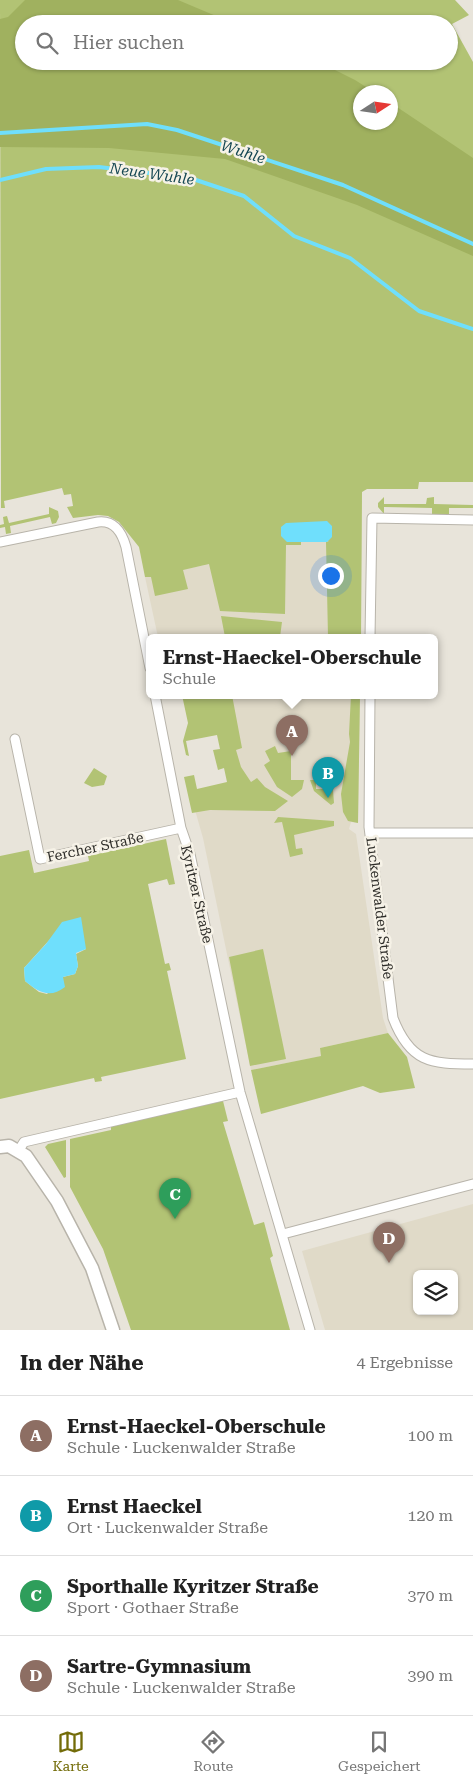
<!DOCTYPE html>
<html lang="de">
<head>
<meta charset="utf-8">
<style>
  :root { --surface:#fff; --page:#f6f6f6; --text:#222; --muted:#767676; --line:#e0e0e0; --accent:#736c09 }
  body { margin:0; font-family:"Roboto Serif",serif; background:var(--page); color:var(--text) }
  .controls { position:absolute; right:15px; bottom:15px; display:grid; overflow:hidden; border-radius:8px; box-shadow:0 1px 4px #0004 }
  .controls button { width:45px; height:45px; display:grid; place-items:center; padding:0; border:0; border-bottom:1px solid var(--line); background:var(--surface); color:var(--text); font:25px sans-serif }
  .compass { position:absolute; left:353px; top:85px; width:45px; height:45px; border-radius:50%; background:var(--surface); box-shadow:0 1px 4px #0004; rotate:78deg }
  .you { position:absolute; left:330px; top:575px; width:18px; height:18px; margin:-12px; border:4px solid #fff; border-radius:50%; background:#1a73e8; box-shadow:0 0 0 8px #1a73e833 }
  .badge { display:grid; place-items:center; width:32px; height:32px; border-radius:50%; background:var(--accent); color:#fff; font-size:16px; font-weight:700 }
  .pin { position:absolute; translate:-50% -41px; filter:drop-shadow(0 1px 2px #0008) }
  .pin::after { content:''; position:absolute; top:26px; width:18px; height:15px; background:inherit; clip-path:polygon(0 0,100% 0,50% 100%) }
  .popup { position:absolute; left:146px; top:634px; width:292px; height:65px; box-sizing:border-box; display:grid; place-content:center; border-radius:8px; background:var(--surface); filter:drop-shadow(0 1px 4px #0005); font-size:16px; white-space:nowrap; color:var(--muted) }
  .popup b { font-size:19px; color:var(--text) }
  .popup::after { content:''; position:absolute; left:50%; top:100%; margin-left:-10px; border:10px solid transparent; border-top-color:var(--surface) }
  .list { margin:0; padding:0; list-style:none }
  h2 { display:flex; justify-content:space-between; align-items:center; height:65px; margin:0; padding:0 20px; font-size:21px }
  h2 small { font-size:16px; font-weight:400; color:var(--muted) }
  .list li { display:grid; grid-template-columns:32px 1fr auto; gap:15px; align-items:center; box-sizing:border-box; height:80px; padding:0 20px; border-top:1px solid var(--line) }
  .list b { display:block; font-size:19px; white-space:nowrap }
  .list p { margin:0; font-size:16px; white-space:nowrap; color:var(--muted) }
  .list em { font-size:16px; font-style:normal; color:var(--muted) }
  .icon { flex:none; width:28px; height:28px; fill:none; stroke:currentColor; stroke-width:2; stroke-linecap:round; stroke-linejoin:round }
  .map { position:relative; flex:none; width:473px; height:1330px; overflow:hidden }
  .search { position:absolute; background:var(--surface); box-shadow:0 1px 4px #0004; left:15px; right:15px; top:15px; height:55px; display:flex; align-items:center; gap:12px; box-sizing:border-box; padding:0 18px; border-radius:28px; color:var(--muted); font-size:19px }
  .sheet { height:385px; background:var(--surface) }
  nav { display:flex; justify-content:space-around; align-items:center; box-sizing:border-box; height:70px; border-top:1px solid var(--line); background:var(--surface); font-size:14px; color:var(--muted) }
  nav a { display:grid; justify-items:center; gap:2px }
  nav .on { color:var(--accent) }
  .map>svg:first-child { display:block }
  .built { fill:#e0dac8; fill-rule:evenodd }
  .green { fill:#b2c374; fill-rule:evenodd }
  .forest { fill:#a0b15f }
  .water { fill:#6fdffc }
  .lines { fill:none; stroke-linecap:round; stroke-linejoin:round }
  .stream { stroke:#6fdffc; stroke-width:4 }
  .street-casing { stroke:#b8b4aa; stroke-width:11 }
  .secondary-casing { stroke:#b8b4aa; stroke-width:15 }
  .street { stroke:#fff; stroke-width:9 }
  .secondary { stroke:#fff; stroke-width:12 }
  .labels { text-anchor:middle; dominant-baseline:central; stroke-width:5; stroke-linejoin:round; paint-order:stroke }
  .street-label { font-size:14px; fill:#2e2d29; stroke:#f6f2e7 }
  .water-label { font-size:15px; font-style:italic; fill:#154753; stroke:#f6f2e7 }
</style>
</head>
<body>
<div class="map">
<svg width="473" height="1330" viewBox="0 0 473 1330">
  <rect width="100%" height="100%" fill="#e8e4da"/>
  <path class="built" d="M 362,501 L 361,637 L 158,637 L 145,577 L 205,565 L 199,537 Z
    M 221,695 L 360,695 L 358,823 L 351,822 L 349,829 L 356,834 L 383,1018 L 388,1033 L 320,1048 L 322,1056 L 251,1070 L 203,838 L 193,803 L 231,801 Z
    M 473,1204 L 473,1330 L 325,1330 L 302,1251 ZM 417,1274 L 454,1274 L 454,1311 L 417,1311 Z"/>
  <path class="green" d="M 0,0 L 455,0 L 469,15 L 452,24 L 473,62 L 473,482 L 419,482 L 418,489 L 367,489 L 362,492 L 361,637 L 328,637 L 326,542 L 329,541 L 287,542 L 301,542 L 301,545 L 286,545 L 285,614 L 220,611 L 209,564 L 183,570 L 188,589 L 155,596 L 151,577 L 145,577 L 139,547 L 119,522 L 108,516 L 98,515 L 73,518 L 67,507 L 73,506 L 71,494 L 64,495 L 62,488 L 4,501 L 5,508 L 1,508 ZM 24,24 L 449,24 L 449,61 L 24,61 ZM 360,92 L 390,92 L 390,122 L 360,122 Z
    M 384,497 L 384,504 L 426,504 L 427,498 L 434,497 L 434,504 L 473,505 L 473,508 L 449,508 L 449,515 L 432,515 L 432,508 L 384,507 L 384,514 L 378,507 L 378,503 Z
    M 49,507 L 58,511 L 59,517 L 56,523 L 52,524 L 50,517 L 10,526 L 11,533 L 6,534 L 5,527 L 0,528 L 0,525 L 4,524 L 3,517 L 7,516 L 9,523 L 49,514 Z
    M 221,616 L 282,622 L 280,637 L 225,637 Z
    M 182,695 L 232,695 L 242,748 L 236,750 L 241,767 L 251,782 L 257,778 L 265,787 L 288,801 L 275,811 L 210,810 L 192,813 L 184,777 L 194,775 L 197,789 L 227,782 L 224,768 L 218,770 L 213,750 L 220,749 L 217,735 L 186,741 L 189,756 L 186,755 L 183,741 L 188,723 Z
    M 351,695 L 360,695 L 358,823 L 348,821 L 343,812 L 341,794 L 350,742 L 349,734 Z
    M 275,746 L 278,753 L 291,751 L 291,780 L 304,780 L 302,789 L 292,797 L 277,787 L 264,765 L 270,761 L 265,751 Z
    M 94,768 L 107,776 L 104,785 L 92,787 L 84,783 Z
    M 332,779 L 336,779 L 333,790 L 334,803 L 331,805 L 314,791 L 310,780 L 316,780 L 316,789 L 332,789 Z
    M 278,817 L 334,821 L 334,826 L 294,835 L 296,849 L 302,848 L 303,854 L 290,857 L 282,822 L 274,823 Z
    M 166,839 L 175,884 L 169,885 L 167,879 L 148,884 L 165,964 L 169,963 L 171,970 L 167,971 L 186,1059 L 101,1077 L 102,1081 L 95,1082 L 94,1078 L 0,1099 L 0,856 L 29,850 L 34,873 L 89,861 L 88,856 ZM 53,936 L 86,949 L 76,954 L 78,966 L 75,974 L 63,977 L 47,994 L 39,992 L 25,981 L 24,968 Z
    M 263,949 L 286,1059 L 250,1066 L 229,957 Z
    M 388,1033 L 407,1057 L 415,1088 L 380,1093 L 363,1086 L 261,1114 L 251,1070 L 321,1056 L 320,1048 Z
    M 223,1101 L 228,1121 L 223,1122 L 254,1225 L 264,1222 L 273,1256 L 270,1258 L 290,1330 L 131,1330 L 103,1249 L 70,1187 L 70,1139 L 111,1130 L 111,1126 Z
    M 66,1140 L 66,1177 L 64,1178 L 45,1147 L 48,1144 Z"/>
  <path class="forest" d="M 25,0 L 178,0 L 235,24 L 24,24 L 24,61 L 317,61 L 355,80 L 374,92 L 360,92 L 360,122 L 390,122 L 391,103 L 473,158 L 473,256 L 357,205 L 225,159 L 109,148 L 0,147 L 0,19 L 8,17 Z"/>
  <path class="water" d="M 327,521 L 332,526 L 332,537 L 327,542 L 287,542 L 281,536 L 281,527 L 286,523 Z
    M 81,917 L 86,949 L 76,953 L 78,966 L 75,974 L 63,977 L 65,987 C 50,999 38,992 25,981 L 24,968 L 46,944 L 62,922 Z"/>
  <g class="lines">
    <path class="stream" d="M 0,133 L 147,124 L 177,130 L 343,185 L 473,244
      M 0,180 L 46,169 L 99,167 L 190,178 L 244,196 L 294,236 L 350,258 L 419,311 L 473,329"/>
    <g class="street-casing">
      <path id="street" d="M 0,542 L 98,522 C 115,520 122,533 126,547 L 150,668
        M 370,637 L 372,518 L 473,520
        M 155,695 L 181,828 L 190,854 L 240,1092 L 310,1330
        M 370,695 L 369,827 L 393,1018 C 410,1062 430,1064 473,1064
        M 15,739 L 40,859 L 181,828
        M 370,833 L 473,833
        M 19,1150 L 24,1142 L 240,1092
        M 283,1234 L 473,1184"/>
    </g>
    <g class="secondary-casing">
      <path id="secondary" d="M 0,1147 L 9,1146 L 26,1156 L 57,1201 L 92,1268 L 113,1330"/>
    </g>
    <use href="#street" class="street"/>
    <use href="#secondary" class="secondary"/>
  </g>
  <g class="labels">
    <g class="street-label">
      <text transform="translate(95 847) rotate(-12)">Fercher Straße</text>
      <text transform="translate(197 894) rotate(77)">Kyritzer Straße</text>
      <text transform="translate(380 908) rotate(83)">Luckenwalder Straße</text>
    </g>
    <g class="water-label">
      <text transform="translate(243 152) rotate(18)">Wuhle</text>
      <text transform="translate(152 174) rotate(8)">Neue Wuhle</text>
    </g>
  </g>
</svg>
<div class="controls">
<button><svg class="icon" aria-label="layers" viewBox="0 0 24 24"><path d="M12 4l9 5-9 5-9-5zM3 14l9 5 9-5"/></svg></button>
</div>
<svg class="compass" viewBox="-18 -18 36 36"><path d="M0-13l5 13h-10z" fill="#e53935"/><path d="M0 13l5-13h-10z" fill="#767676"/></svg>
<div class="you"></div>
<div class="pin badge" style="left:292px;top:756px;background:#8d6e63">A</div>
<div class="popup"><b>Ernst-Haeckel-Oberschule</b>Schule</div>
<div class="pin badge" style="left:328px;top:798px;background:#0f9aa8">B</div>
<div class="pin badge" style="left:175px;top:1219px;background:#2e9e5b">C</div>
<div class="pin badge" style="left:389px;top:1263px;background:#8d6e63">D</div>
<div class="search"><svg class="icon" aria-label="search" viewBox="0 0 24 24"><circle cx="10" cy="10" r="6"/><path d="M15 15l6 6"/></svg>Hier suchen</div>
</div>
<section class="sheet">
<h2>In der Nähe<small>4 Ergebnisse</small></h2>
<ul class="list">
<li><span class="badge" style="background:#8d6e63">A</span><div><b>Ernst-Haeckel-Oberschule</b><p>Schule · Luckenwalder Straße</p></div><em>100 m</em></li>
<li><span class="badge" style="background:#0f9aa8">B</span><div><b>Ernst Haeckel</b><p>Ort · Luckenwalder Straße</p></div><em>120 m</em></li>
<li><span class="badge" style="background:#2e9e5b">C</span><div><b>Sporthalle Kyritzer Straße</b><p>Sport · Gothaer Straße</p></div><em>370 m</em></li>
<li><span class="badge" style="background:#8d6e63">D</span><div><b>Sartre-Gymnasium</b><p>Schule · Luckenwalder Straße</p></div><em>390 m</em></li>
</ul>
</section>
<nav>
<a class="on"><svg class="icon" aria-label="map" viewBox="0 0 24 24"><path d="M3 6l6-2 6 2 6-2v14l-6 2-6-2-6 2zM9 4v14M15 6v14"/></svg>Karte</a>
<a><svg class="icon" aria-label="directions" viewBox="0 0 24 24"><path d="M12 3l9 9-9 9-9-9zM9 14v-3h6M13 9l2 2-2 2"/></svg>Route</a>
<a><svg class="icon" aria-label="saved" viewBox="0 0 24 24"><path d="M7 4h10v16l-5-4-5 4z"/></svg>Gespeichert</a>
</nav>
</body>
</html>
